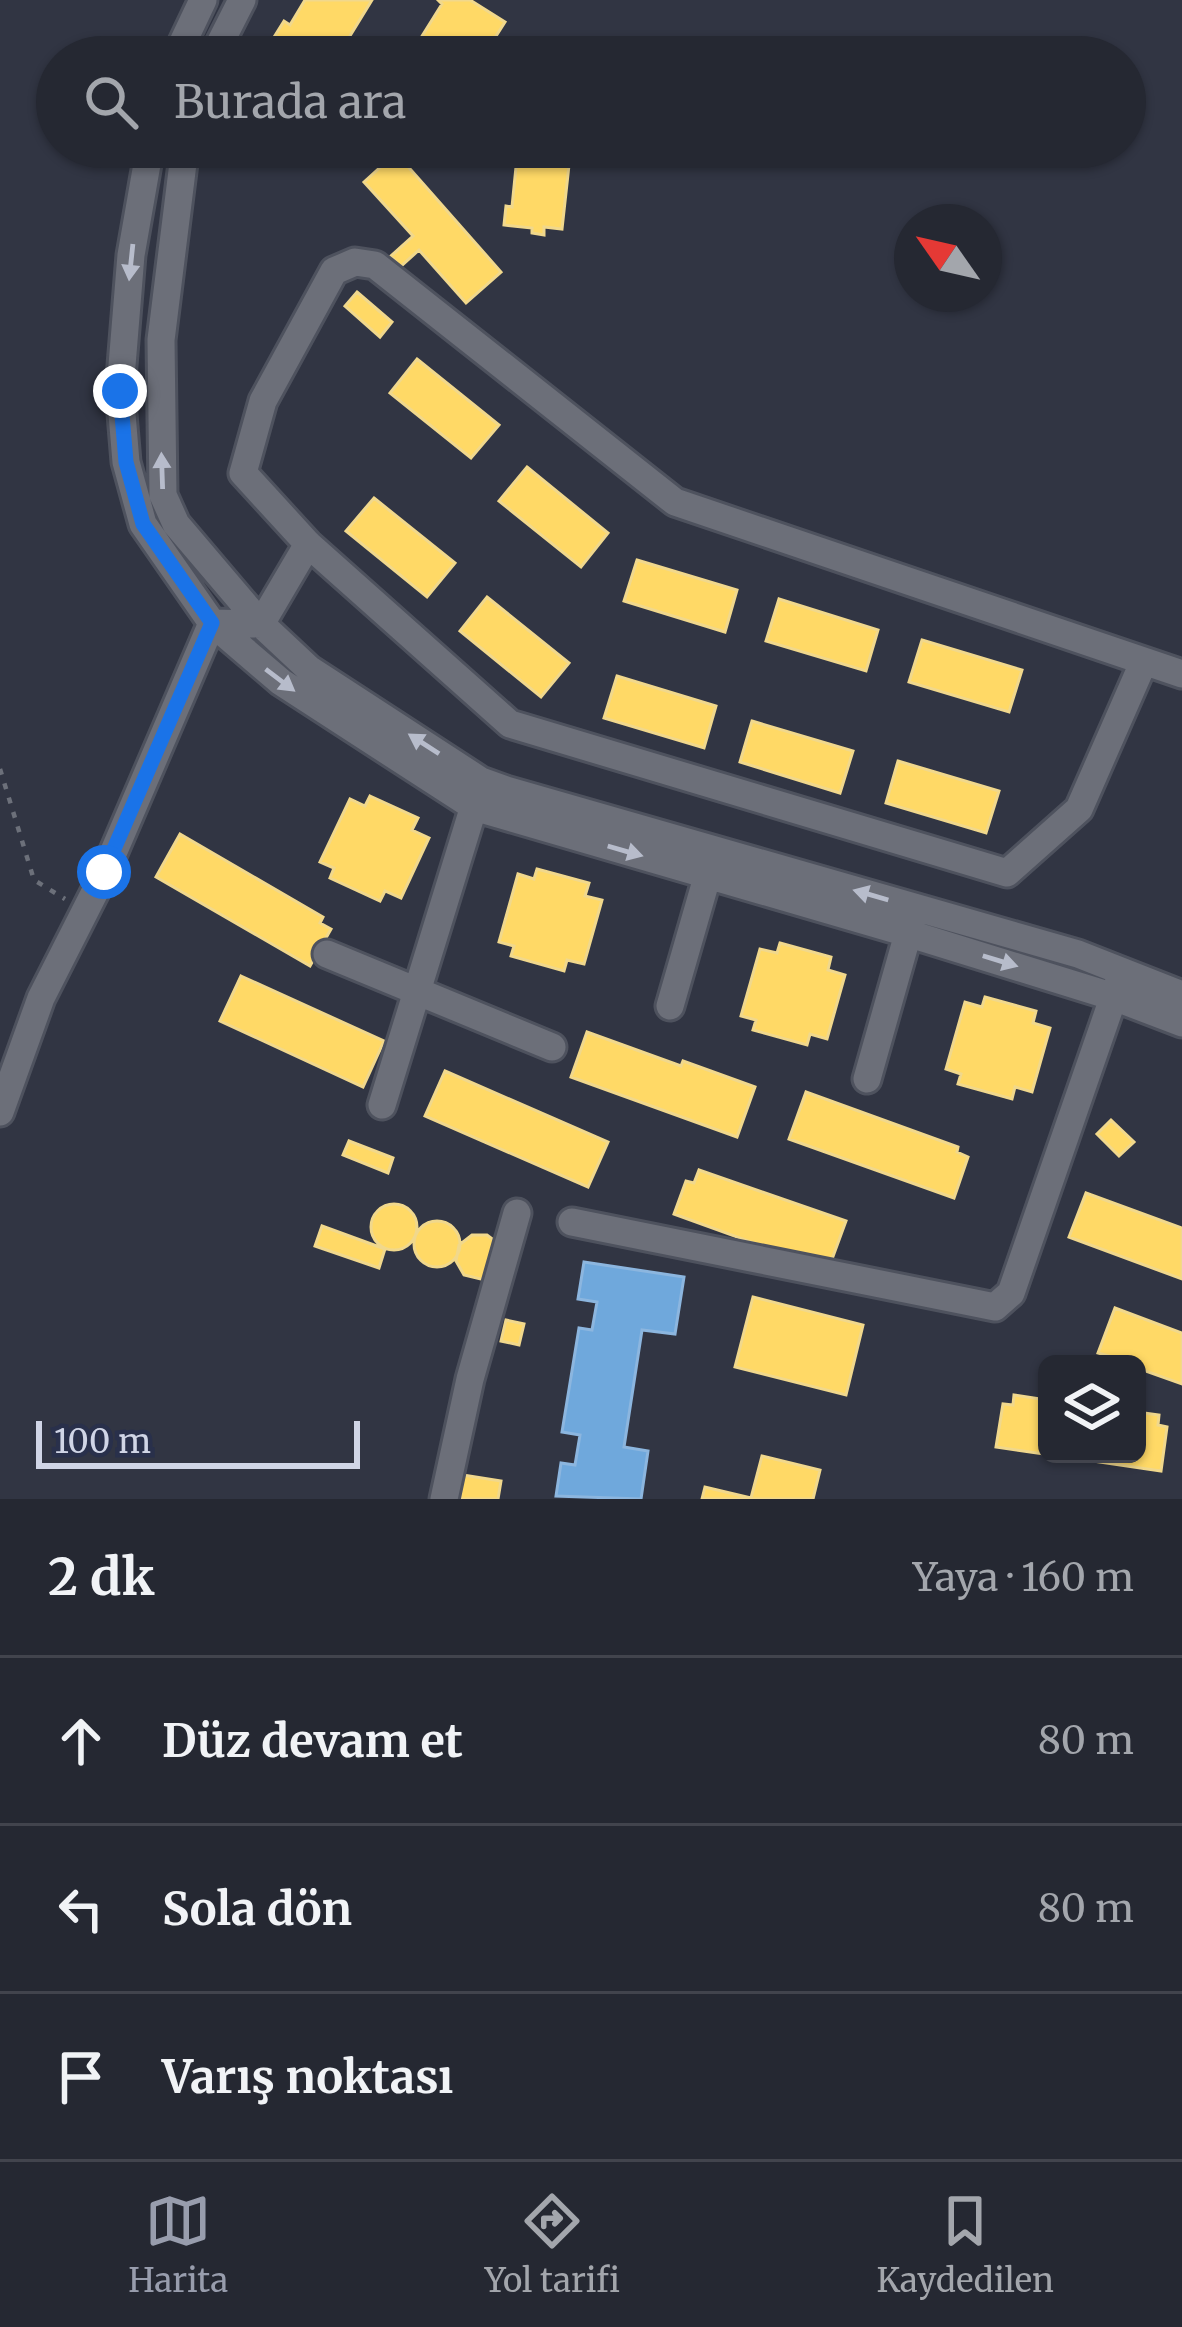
<!DOCTYPE html>
<html lang="tr">
<head>
<meta charset="utf-8">
<style>
  :root { --surface:#252832; --page:#2d303a; --text:#f1f3f6; --muted:#a3a6ac; --line:#42444d; --accent:#989dad }
  body { margin:0; font-family:Merriweather,serif; background:var(--page); color:var(--text) }
  .controls { position:absolute; right:36px; bottom:36px; display:grid; overflow:hidden; border-radius:18px; box-shadow:0 3px 9px #0004 }
  .controls button { width:108px; height:108px; display:grid; place-items:center; padding:0; border:0; border-bottom:3px solid var(--line); background:var(--surface); color:var(--text); font:60px sans-serif }
  .compass { position:absolute; left:894px; top:204px; width:108px; height:108px; border-radius:50%; background:var(--surface); box-shadow:0 3px 9px #0004; rotate:304deg }
  .scale { position:absolute; left:36px; bottom:30px; width:324px; box-sizing:border-box; padding-left:12px; border:6px solid #d0d5e6; border-top:0; font-size:33px; line-height:42px; white-space:nowrap; color:#d0d5e6; -webkit-text-stroke:9px #29304b; paint-order:stroke }
  .stop { position:absolute; width:36px; height:36px; margin:-27px; border:9px solid #1a73e8; border-radius:50%; background:#fff }
  .stop.end { background:#1a73e8; border-color:#fff; box-shadow:0 3px 12px #0008 }
  .list { margin:0; padding:0; list-style:none }
  h2 { display:flex; justify-content:space-between; align-items:center; height:156px; margin:0; padding:0 48px; font-size:51px }
  h2 small { font-size:39px; font-weight:400; color:var(--muted) }
  .list li { display:grid; grid-template-columns:78px 1fr auto; gap:36px; align-items:center; box-sizing:border-box; height:168px; padding:0 48px; border-top:3px solid var(--line) }
  .list b { display:block; font-size:45px; white-space:nowrap }
  .list em { font-size:39px; font-style:normal; color:var(--muted) }
  .icon { flex:none; width:66px; height:66px; fill:none; stroke:currentColor; stroke-width:2; stroke-linecap:round; stroke-linejoin:round }
  .map { position:relative; flex:none; width:1182px; height:1499px; overflow:hidden }
  .search { position:absolute; background:var(--surface); box-shadow:0 3px 9px #0004; left:36px; right:36px; top:36px; height:132px; display:flex; align-items:center; gap:30px; box-sizing:border-box; padding:0 42px; border-radius:66px; color:var(--muted); font-size:45px }
  .sheet { height:660px; background:var(--surface) }
  nav { display:flex; justify-content:space-around; align-items:center; box-sizing:border-box; height:168px; border-top:3px solid var(--line); background:var(--surface); font-size:33px; color:var(--muted) }
  nav a { display:grid; justify-items:center; gap:6px }
  nav .on { color:var(--accent) }
  .map>svg:first-child { display:block }
  .homes { fill:#ffd966; stroke:#f1d88c; stroke-width:3 }
  .schools { fill:#6fa8dc; stroke:#8cb6df; stroke-width:3 }
  .lines { fill:none; stroke-linecap:round; stroke-linejoin:round }
  .minor-casing { stroke:#4e525e; stroke-width:33 }
  .path { stroke:#6c707a; stroke-width:4.5; stroke-dasharray:6 9; stroke-linecap:butt }
  .minor { stroke:#6c6f79; stroke-width:27 }
  .oneway { fill:#b7bccb }
  .route { stroke:#1a73e8; stroke-width:15 }
</style>
</head>
<body>
<div class="map">
<svg width="1182" height="1499" viewBox="0 0 1182 1499">
  <rect width="100%" height="100%" fill="#313543"/>
  <path class="homes" d="M 305,0 L 372,0 L 337,57 L 295,57 L 271,42 L 284,21 L 290,25 Z
    M 470,0 L 505,22 L 491,44 L 486,41 L 476,57 L 409,57 L 442,4 L 438,0 Z
    M 518,147 L 571,147 L 562,229 L 544,227 L 544,235 L 532,233 L 532,228 L 504,225 L 506,206 L 512,207 Z
    M 396,153 L 501,272 L 466,303 L 419,250 L 400,267 L 391,256 L 413,236 L 364,182 Z
    M 357,292 L 392,322 L 380,337 L 345,306 Z
    M 417,359 L 499,425 L 471,458 L 390,393 Z
    M 527,467 L 608,533 L 581,567 L 499,501 Z
    M 374,498 L 455,563 L 427,597 L 346,531 Z
    M 637,560 L 737,590 L 725,632 L 624,601 Z
    M 487,597 L 569,663 L 541,697 L 460,631 Z
    M 779,599 L 878,630 L 866,671 L 766,641 Z
    M 922,640 L 1022,670 L 1009,712 L 909,682 Z
    M 617,676 L 716,706 L 704,748 L 604,718 Z
    M 752,721 L 853,751 L 840,793 L 740,762 Z
    M 898,761 L 999,791 L 986,833 L 886,803 Z
    M 370,796 L 418,818 L 412,830 L 429,838 L 401,898 L 385,891 L 380,901 L 330,878 L 334,868 L 320,862 L 350,799 L 365,806 Z
    M 180,834 L 323,917 L 320,923 L 331,929 L 310,966 L 156,877 Z
    M 537,869 L 589,883 L 585,896 L 602,900 L 584,964 L 567,960 L 564,971 L 511,956 L 514,946 L 499,942 L 518,874 L 534,879 Z
    M 780,943 L 831,957 L 828,970 L 845,975 L 827,1039 L 810,1034 L 807,1045 L 753,1030 L 756,1020 L 741,1016 L 760,949 L 777,953 Z
    M 241,976 L 384,1041 L 363,1087 L 220,1021 Z
    M 985,997 L 1036,1011 L 1033,1023 L 1050,1028 L 1032,1092 L 1015,1087 L 1012,1099 L 958,1084 L 961,1074 L 946,1069 L 965,1002 L 982,1007 Z
    M 587,1032 L 681,1066 L 683,1061 L 755,1087 L 737,1137 L 571,1077 Z
    M 445,1071 L 608,1142 L 588,1187 L 425,1116 Z
    M 806,1092 L 958,1147 L 957,1152 L 968,1157 L 954,1198 L 789,1139 Z
    M 1111,1120 L 1134,1142 L 1119,1156 L 1097,1134 Z
    M 349,1141 L 393,1158 L 388,1173 L 343,1155 Z
    M 699,1170 L 846,1221 L 828,1270 L 674,1214 L 686,1181 L 694,1183 Z
    M 1086,1193 L 1182,1228 L 1182,1279 L 1069,1237 Z
    M371 1227a23 23 0 1 1 46 0a23 23 0 1 1-46 0Z
    M414 1244a23 23 0 1 1 46 0a23 23 0 1 1-46 0Z
    M 322,1226 L 385,1249 L 379,1268 L 315,1246 Z
    M 472,1235 L 487,1235 L 499,1244 L 485,1280 L 464,1275 L 456,1261 L 459,1245 Z
    M 753,1297 L 863,1325 L 846,1395 L 735,1367 Z
    M 1115,1308 L 1182,1333 L 1182,1384 L 1137,1368 L 1137,1364 L 1098,1353 Z
    M 506,1320 L 524,1324 L 519,1345 L 501,1341 Z
    M 1014,1395 L 1047,1400 L 1047,1454 L 1079,1454 L 1079,1459 L 996,1447 L 1003,1404 L 1013,1405 Z
    M 1137,1412 L 1159,1415 L 1158,1425 L 1167,1427 L 1161,1471 L 1079,1459 L 1079,1454 L 1137,1454 Z
    M 762,1456 L 820,1470 L 813,1499 L 702,1499 L 705,1487 L 751,1498 Z
    M 463,1475 L 501,1481 L 498,1499 L 460,1499 Z"/>
  <path class="schools" d="M 584,1262 L 684,1277 L 675,1334 L 642,1330 L 624,1447 L 648,1451 L 641,1499 L 556,1496 L 561,1463 L 575,1465 L 580,1435 L 562,1432 L 579,1328 L 592,1330 L 597,1302 L 578,1299 Z"/>
  <g class="lines">
    <g class="minor-casing">
      <path id="minor" d="M 176,57 L 203,0
        M 213,57 L 242,0
        M 150,147 L 131,255 L 120,390 L 126,462 L 143,524 L 212,623 L 281,682 L 474,807 L 907,933 L 1114,997 L 1182,1023
        M 185,147 L 161,340 L 163,495 L 176,524 L 261,624 L 309,669 L 481,781 L 506,790 L 1078,954 L 1182,995
        M 1144,661 L 1079,809 L 1007,873 L 510,724 L 308,544 L 243,473 L 263,401 L 334,271 L 355,262 L 375,265 L 675,502 L 1182,674
        M 327,954 L 552,1047
        M 670,1006 L 712,860
        M 867,1079 L 913,916
        M 382,1105 L 478,793
        M 0,1112 L 41,998 L 105,872 L 212,623 L 261,624 L 308,544
        M 572,1222 L 995,1307 L 1011,1293 L 1119,981
        M 444,1499 L 470,1379 L 517,1213"/>
    </g>
    <path class="path" d="M 0,769 L 34,880 L 65,899"/>
    <use href="#minor" class="minor"/>
  </g>
  <defs><path id="oneway-solid" d="M-6-.8H1V-3.2L6.5 0L1 3.2V.8H-6Z" transform="scale(3)"/></defs>
  <g class="oneway">
    <use href="#oneway-solid" transform="translate(131 262) rotate(96)"/>
    <use href="#oneway-solid" transform="translate(162 471) rotate(-92)"/>
    <use href="#oneway-solid" transform="translate(280 680) rotate(37)"/>
    <use href="#oneway-solid" transform="translate(424 744) rotate(-147)"/>
    <use href="#oneway-solid" transform="translate(625 851) rotate(16)"/>
    <use href="#oneway-solid" transform="translate(871 895) rotate(-164)"/>
    <use href="#oneway-solid" transform="translate(1000 961) rotate(17)"/>
  </g>
  <g class="lines">
    <path class="route" d="M 104,872 L 212,623 L 143,524 L 126,462 L 120,391"/>
  </g>
</svg>
<div class="controls">
<button><svg class="icon" aria-label="layers" viewBox="0 0 24 24"><path d="M12 4l9 5-9 5-9-5zM3 14l9 5 9-5"/></svg></button>
</div>
<svg class="compass" viewBox="-18 -18 36 36"><path d="M0-13l5 13h-10z" fill="#e53935"/><path d="M0 13l5-13h-10z" fill="#a3a6ac"/></svg>
<div class="scale">100 m</div>
<div class="stop" style="left:104px;top:872px"></div>
<div class="stop end" style="left:120px;top:391px"></div>
<div class="search"><svg class="icon" aria-label="search" viewBox="0 0 24 24"><circle cx="10" cy="10" r="6"/><path d="M15 15l6 6"/></svg>Burada ara</div>
</div>
<section class="sheet">
<h2>2 dk<small>Yaya · 160 m</small></h2>
<ul class="list">
<li><svg class="icon" aria-label="ahead" viewBox="0 0 24 24"><path d="M12 20V5M6 11l6-6 6 6"/></svg><div><b>Düz devam et</b></div><em>80 m</em></li>
<li><svg class="icon" aria-label="left" viewBox="0 0 24 24"><path d="M17 20v-9H6M10 6l-5 5 5 5"/></svg><div><b>Sola dön</b></div><em>80 m</em></li>
<li><svg class="icon" aria-label="arrive" viewBox="0 0 24 24"><path d="M6 21V4h12l-3 4 3 4H6"/></svg><div><b>Varış noktası</b></div></li>
</ul>
</section>
<nav>
<a class="on"><svg class="icon" aria-label="map" viewBox="0 0 24 24"><path d="M3 6l6-2 6 2 6-2v14l-6 2-6-2-6 2zM9 4v14M15 6v14"/></svg>Harita</a>
<a><svg class="icon" aria-label="directions" viewBox="0 0 24 24"><path d="M12 3l9 9-9 9-9-9zM9 14v-3h6M13 9l2 2-2 2"/></svg>Yol tarifi</a>
<a><svg class="icon" aria-label="saved" viewBox="0 0 24 24"><path d="M7 4h10v16l-5-4-5 4z"/></svg>Kaydedilen</a>
</nav>
</body>
</html>
